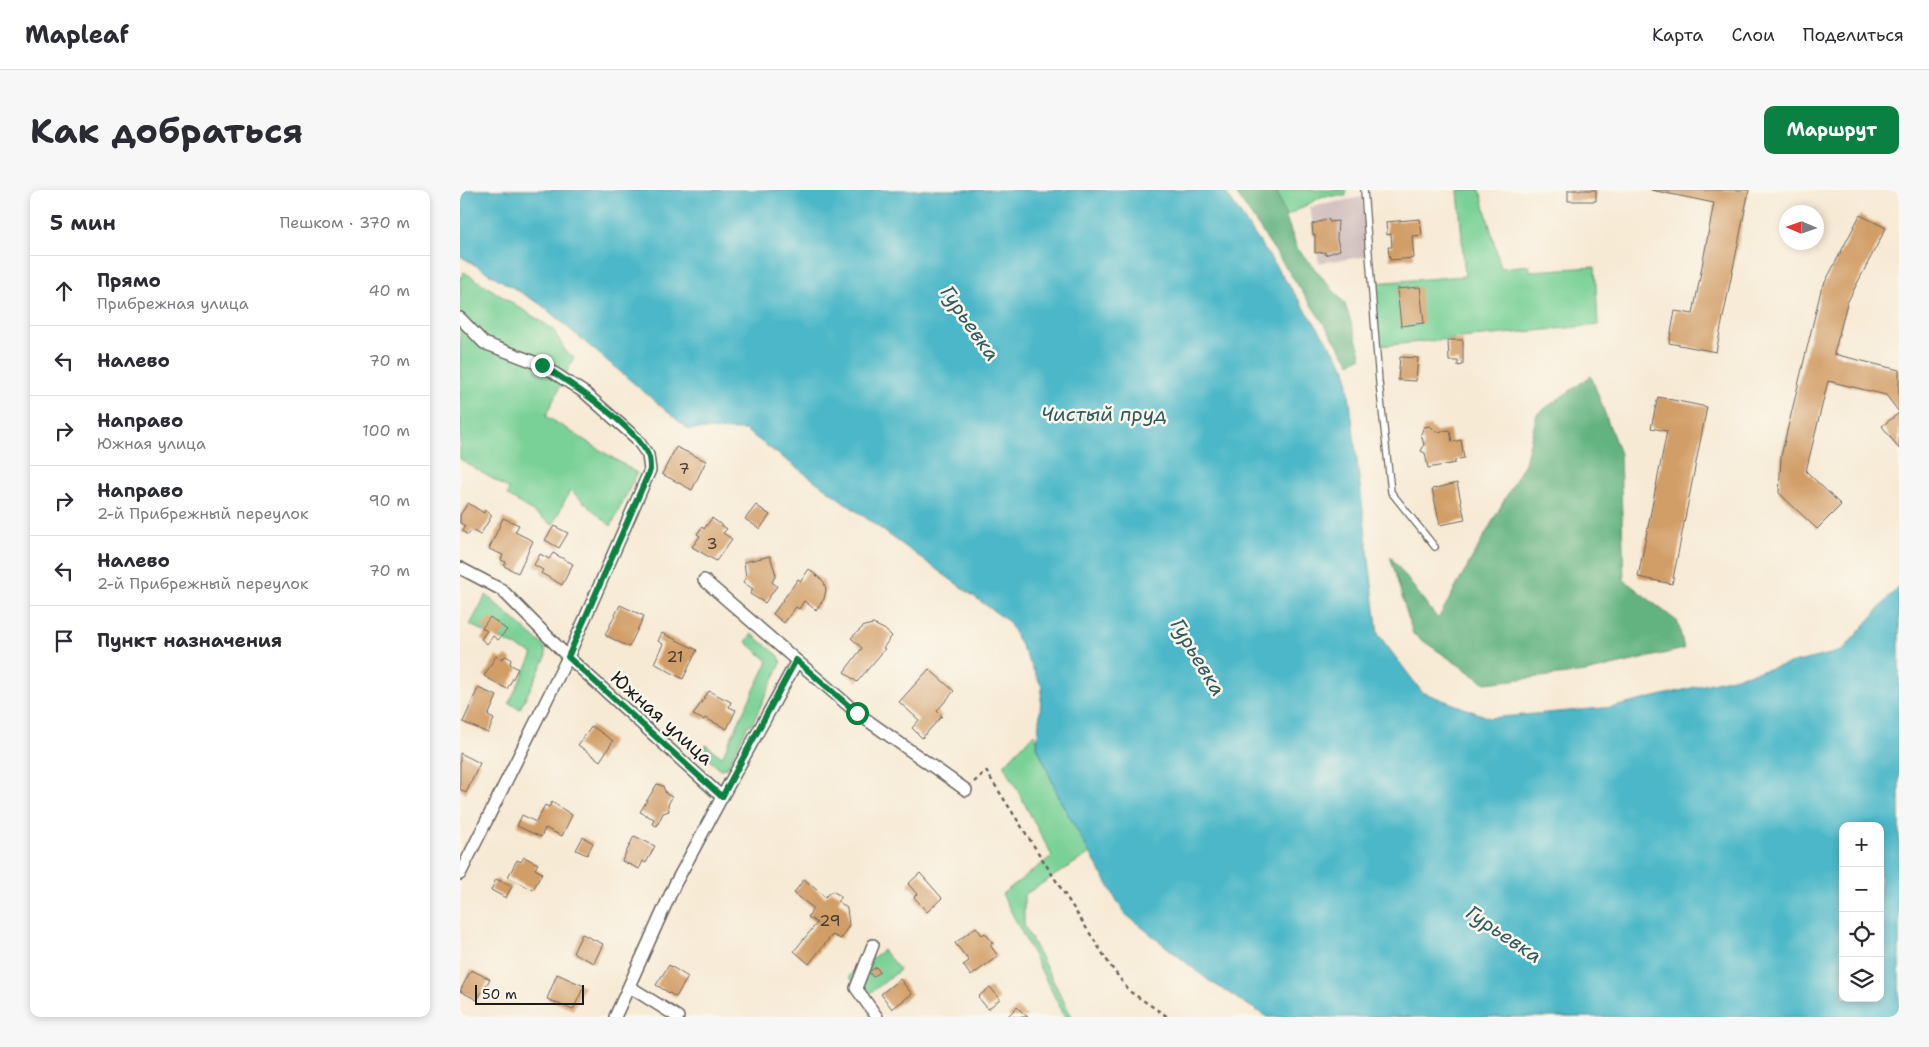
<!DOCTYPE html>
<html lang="ru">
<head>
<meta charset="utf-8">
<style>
  :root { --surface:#fff; --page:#f7f7f7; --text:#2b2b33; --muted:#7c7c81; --line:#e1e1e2; --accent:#0b8043 }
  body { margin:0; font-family:"Shantell Sans",sans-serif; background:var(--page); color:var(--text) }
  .controls { position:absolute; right:15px; bottom:15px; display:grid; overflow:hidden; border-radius:10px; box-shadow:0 2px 8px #0003 }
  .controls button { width:45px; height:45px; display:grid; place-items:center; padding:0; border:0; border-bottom:1px solid var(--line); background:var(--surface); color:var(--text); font:25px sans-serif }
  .compass { position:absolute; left:1319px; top:15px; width:45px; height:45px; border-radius:50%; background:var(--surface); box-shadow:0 2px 8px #0003; rotate:272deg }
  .scale { position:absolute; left:15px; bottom:12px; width:109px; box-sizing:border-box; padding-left:5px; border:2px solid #1c1c1c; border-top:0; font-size:14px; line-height:18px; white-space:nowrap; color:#1c1c1c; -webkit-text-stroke:4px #fbf7ec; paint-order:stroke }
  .stop { position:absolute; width:15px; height:15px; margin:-11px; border:4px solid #0b8043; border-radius:50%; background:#fff }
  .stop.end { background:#0b8043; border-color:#fff; box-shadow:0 1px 5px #0008 }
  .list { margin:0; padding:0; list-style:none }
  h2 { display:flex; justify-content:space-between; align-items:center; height:65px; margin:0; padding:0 20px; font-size:21px }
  h2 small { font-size:16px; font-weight:400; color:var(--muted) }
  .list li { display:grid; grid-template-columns:32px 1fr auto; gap:15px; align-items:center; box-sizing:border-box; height:70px; padding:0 20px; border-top:1px solid var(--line) }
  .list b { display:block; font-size:19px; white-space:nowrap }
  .list p { margin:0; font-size:16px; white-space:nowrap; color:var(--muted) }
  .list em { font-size:16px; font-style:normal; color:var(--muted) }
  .icon { flex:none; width:28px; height:28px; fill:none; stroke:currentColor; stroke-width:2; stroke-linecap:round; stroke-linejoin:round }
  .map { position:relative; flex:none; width:1439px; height:827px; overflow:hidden; border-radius:10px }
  header { display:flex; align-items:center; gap:30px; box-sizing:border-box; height:70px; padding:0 25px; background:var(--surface); border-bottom:1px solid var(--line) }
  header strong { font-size:24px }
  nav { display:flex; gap:28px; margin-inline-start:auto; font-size:18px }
  .intro { display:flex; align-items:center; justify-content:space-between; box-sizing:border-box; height:120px; padding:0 30px }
  h1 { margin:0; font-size:35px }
  .button { padding:12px 22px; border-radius:10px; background:var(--accent); color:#fff; font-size:18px; font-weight:700 }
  main { display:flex; gap:30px; padding:0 30px }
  aside { flex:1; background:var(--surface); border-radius:10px; box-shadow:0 2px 8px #0003 }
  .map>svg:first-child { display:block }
  .industrial { fill:#d1bfbd }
  .green { fill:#7ad197; stroke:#4b765a }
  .forest { fill:#63b380; stroke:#40684e }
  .water { fill:#4bb7c8; stroke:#346a72; fill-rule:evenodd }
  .building { fill:#d29e68 }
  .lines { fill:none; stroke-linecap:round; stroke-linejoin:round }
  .service-casing { stroke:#69645d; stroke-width:8 }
  .minor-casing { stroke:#69645d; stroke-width:14 }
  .path { stroke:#69645d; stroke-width:2.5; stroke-dasharray:4 4; stroke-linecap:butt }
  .service { stroke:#fff; stroke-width:5.5 }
  .minor { stroke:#fff; stroke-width:11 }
  .route { stroke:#0b8043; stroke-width:6 }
  .labels { text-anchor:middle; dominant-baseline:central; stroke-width:5; stroke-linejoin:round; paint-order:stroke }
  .number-label { font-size:16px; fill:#4a3c2f }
  .street-label { font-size:19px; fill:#1c1c1c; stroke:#fbf7ec }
  .water-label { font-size:20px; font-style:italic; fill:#2f5a61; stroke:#fbf7ec }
</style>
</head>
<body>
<header>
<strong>Mapleaf</strong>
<nav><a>Карта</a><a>Слои</a><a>Поделиться</a></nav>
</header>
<div class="intro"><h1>Как добраться</h1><a class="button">Маршрут</a></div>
<main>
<aside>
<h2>5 мин<small>Пешком · 370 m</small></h2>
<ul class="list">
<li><svg class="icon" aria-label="ahead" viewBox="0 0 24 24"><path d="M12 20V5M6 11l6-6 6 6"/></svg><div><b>Прямо</b><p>Прибрежная улица</p></div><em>40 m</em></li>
<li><svg class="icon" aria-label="left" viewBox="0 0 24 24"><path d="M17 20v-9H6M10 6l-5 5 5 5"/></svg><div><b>Налево</b></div><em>70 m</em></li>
<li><svg class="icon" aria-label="right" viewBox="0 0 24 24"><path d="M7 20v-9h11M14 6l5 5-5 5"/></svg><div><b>Направо</b><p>Южная улица</p></div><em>100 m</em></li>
<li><svg class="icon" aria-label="right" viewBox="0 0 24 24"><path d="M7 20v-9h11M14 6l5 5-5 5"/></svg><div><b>Направо</b><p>2-й Прибрежный переулок</p></div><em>90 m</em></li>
<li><svg class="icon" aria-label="left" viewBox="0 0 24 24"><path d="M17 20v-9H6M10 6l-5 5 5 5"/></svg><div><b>Налево</b><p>2-й Прибрежный переулок</p></div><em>70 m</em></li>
<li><svg class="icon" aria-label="arrive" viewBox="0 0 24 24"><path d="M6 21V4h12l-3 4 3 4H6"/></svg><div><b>Пункт назначения</b></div></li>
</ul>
</aside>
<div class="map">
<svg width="1439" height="827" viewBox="0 0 1439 827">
  <rect width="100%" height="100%" fill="#fbf7ec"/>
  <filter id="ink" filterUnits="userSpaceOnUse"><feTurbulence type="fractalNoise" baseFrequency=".02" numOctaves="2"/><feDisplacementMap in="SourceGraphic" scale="10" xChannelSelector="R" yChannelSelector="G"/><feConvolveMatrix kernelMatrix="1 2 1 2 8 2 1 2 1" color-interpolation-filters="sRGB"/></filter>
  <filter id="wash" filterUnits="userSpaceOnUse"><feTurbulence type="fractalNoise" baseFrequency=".0096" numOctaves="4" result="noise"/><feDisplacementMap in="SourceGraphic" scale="20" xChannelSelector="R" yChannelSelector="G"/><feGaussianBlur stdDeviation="1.12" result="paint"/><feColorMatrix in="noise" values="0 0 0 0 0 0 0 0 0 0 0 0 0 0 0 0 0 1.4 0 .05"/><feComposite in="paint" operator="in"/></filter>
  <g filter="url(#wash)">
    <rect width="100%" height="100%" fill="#f7ead5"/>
    <path class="industrial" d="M 902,7 L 910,66 L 859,73 L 850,17 Z"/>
    <path class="green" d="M 792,0 L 886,0 L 886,6 L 863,6 L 814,33 Z
      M 998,0 L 1020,0 L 1041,78 L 1069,75 L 1070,81 L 1135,77 L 1138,135 L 918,156 L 914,93 L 1005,86 Z
      M 4,82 L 93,139 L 106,162 L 114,167 L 86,226 L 177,283 L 151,336 L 110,300 L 93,335 L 47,305 L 49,299 L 0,269 L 0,89 Z
      M 26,405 L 85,457 L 86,467 L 60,519 L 49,513 L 73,464 L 10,435 Z
      M 292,444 L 319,466 L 321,473 L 294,530 L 292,534 L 288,535 L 267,578 L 260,579 L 241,563 L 246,555 L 262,567 L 308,471 L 286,452 Z
      M 574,544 L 609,611 L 638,658 L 564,705 L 564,735 L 612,827 L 605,827 L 542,704 L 592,666 L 544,575 Z
      M 423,760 L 440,780 L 404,808 L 389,786 Z"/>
    <path class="forest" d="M 774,0 L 816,0 L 837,58 L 885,114 L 902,167 L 890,173 Z
      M 1131,186 L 1160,264 L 1164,390 L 1218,432 L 1224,459 L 1126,482 L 1025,493 L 953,444 L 930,366 L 978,429 L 1065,273 L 1077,224 Z"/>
    <path class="water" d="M 0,0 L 764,0 L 886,179 L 918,444 L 962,502 L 1030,528 L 1154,517 L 1382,461 L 1439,396 L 1439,827 L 807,827 L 748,790 L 664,723 L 601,612 L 577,556 L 582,497 L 549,432 L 285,240 L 228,239 L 80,114 L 0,66 ZM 1383,636 L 1420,636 L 1420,808 L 1383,808 Z"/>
    <g id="blocks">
      <path class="building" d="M 1108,0 L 1136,0 L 1136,11 L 1108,11 Z
        M 1191,0 L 1289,0 L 1256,162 L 1209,153 L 1215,121 L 1233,124 L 1254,13 Z
        M 1400,25 L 1426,38 L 1387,113 L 1374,164 L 1439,180 L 1439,222 L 1426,205 L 1368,191 L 1346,281 L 1381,315 L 1357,339 L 1319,303 L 1321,266 L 1361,100 Z
        M 869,29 L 869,32 L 878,31 L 877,49 L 880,60 L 865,65 L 865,62 L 855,63 L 855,45 L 853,45 L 852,34 Z
        M 960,29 L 962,45 L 952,46 L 954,68 L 930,70 L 928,57 L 932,57 L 931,44 L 927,45 L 926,32 Z
        M 960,97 L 964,133 L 941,136 L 937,99 Z
        M 988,150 L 1003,150 L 1003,175 L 998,176 L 998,171 L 989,171 Z
        M 940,167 L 958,168 L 956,191 L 938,190 Z
        M 1198,207 L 1247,217 L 1212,394 L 1178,387 L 1207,241 L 1191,238 Z
        M 1439,223 L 1439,259 L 1422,236 Z
        M 970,236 L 976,242 L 990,240 L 992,252 L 1001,250 L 1004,268 L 995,270 L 995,273 L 968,278 L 965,263 L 961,261 L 964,255 L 961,244 L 964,237 Z
        M 216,257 L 246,271 L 232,300 L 202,284 Z
        M 997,293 L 1005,330 L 980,335 L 972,299 Z
        M 8,313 L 24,323 L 25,320 L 31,324 L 31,327 L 20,345 L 12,340 L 8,345 L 2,341 L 5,336 L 0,333 L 0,325 Z
        M 296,315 L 310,325 L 300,339 L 285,329 Z
        M 43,328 L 59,335 L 55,342 L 73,351 L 58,383 L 44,376 L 46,372 L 41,370 L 43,365 L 29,359 Z
        M 252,328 L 267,339 L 263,343 L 272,349 L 256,371 L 232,357 L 240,346 L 237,344 L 242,337 L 244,339 Z
        M 94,336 L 108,343 L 99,358 L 85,350 Z
        M 93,363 L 113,374 L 102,395 L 81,383 L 83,380 L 74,375 L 80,364 L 89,369 Z
        M 310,366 L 316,385 L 312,392 L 317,396 L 305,413 L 290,404 L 293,399 L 283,392 L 286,387 L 284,372 Z
        M 349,379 L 364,392 L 366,400 L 364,409 L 356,420 L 344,411 L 339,419 L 336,417 L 324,433 L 313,424 L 338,389 L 341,391 Z
        M 160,415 L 184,426 L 169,457 L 145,445 Z
        M 30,427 L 47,440 L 38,450 L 33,446 L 27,454 L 21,449 L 27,441 L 22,438 Z
        M 413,434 L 424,439 L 432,446 L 423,458 L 425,459 L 397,492 L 384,482 L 402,458 L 391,448 L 404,436 Z
        M 202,443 L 237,460 L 223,489 L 194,473 L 203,454 L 198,451 Z
        M 36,466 L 41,469 L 46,466 L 51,469 L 50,474 L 58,479 L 47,499 L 24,486 Z
        M 469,479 L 494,501 L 477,521 L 482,526 L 462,548 L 452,538 L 459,530 L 439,512 Z
        M 18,498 L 37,506 L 28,526 L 34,529 L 28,543 L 3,532 Z
        M 249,501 L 271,512 L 269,517 L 276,520 L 267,539 L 245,528 L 244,530 L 233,525 Z
        M 132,536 L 153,551 L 140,571 L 118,555 Z
        M 0,563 L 20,573 L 6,603 L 0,599 Z
        M 197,594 L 203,596 L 206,604 L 212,607 L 208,615 L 209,621 L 203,623 L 197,636 L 192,634 L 194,629 L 180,622 Z
        M 92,612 L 112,625 L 102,646 L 85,638 L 81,647 L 57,636 L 62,625 L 76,632 L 85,615 L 89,617 Z
        M 174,646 L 195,656 L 186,673 L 183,671 L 179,679 L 162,671 Z
        M 123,647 L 133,653 L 127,665 L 116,660 Z
        M 64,667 L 78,674 L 75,679 L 82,683 L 73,700 L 48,687 L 57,670 L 61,672 Z
        M 460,683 L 482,708 L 467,722 L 454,707 L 457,704 L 448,694 Z
        M 36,689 L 52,696 L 46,708 L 31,700 Z
        M 344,689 L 365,707 L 372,701 L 381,706 L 378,711 L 387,718 L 389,735 L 381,749 L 372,745 L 349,774 L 334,761 L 357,733 L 348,727 L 353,718 L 334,703 Z
        M 516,737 L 522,745 L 525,743 L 533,753 L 530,755 L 538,766 L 511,786 L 503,775 L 509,771 L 495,753 Z
        M 122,744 L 143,754 L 134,773 L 113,763 Z
        M 209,775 L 228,787 L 216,807 L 196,795 Z
        M 416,777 L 420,782 L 413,787 L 409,782 Z
        M 11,780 L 30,789 L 17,810 L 0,801 Z
        M 97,784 L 124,796 L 113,820 L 87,809 Z
        M 440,789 L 452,804 L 432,819 L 421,804 Z
        M 530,797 L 540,809 L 528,819 L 518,807 Z
        M 557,817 L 563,823 L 568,827 L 547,827 Z"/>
    </g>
  </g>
  <g filter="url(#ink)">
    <use href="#blocks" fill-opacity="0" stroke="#69645d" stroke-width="1"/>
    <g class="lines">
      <g class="service-casing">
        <path id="service" d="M 904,0 L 919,192 L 931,302 L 975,357"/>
      </g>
      <g class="minor-casing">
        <path id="minor" d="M 0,128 L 24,153 L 82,175 L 125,203 L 176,248 L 188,265 L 190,280 L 108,467 L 0,684
          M 0,378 L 42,400 L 108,467 L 262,607 L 215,694 L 155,827
          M 244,390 L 397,523 L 506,600
          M 262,607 L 337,471
          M 413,755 L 396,798 L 417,827
          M 170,797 L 218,827"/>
      </g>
      <path class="path" d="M 514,592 L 526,581 L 650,775 L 669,801 L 708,827"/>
      <use href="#service" class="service"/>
      <use href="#minor" class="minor"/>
    </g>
  </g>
  <g class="lines" filter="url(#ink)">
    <path class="route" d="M 82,175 C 109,192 175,236 188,265 C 190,269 190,275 190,280 L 108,467 L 262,607 L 336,470 L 397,523"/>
  </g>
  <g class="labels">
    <g class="number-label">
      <text x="224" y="278">7</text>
      <text x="252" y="353">3</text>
      <text x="215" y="466">21</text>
      <text x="370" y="730">29</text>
    </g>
    <g class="street-label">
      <text transform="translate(202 528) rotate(42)">Южная улица</text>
    </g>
    <g class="water-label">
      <text transform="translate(510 133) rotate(55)">Гурьевка</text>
      <text x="644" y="224">Чистый пруд</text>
      <text transform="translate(738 467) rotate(59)">Гурьевка</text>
      <text transform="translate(1044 744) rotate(34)">Гурьевка</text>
    </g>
  </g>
</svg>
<div class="controls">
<button>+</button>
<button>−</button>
<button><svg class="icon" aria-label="locate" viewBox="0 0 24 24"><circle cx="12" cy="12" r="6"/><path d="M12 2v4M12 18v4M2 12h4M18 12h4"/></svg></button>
<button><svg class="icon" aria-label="layers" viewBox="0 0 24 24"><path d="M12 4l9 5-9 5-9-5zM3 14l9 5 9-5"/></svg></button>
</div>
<svg class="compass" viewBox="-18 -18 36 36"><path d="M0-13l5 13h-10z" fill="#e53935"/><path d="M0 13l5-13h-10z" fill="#7c7c81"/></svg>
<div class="scale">50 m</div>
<div class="stop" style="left:397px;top:523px"></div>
<div class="stop end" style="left:82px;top:175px"></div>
</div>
</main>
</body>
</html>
